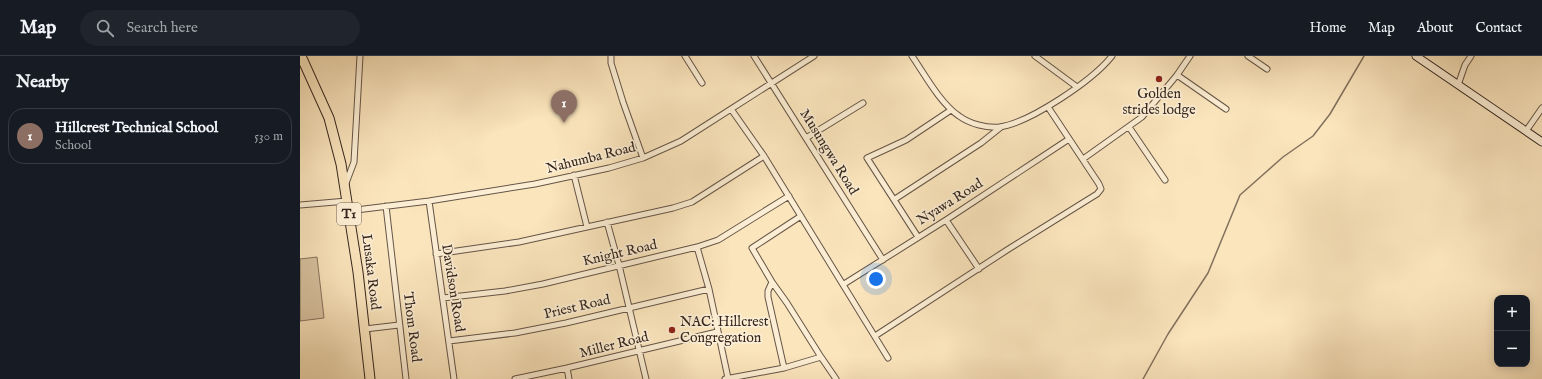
<!DOCTYPE html>
<html lang="en">
<head>
<meta charset="utf-8">
<style>
  :root { --surface:#171b24; --page:#20242c; --text:#f1f3f6; --muted:#9ea1a6; --line:#363941; --accent:#c59692 }
  body { margin:0; font-family:"IM FELL English",serif; background:var(--page); color:var(--text) }
  .controls { position:absolute; right:12px; bottom:12px; display:grid; overflow:hidden; border-radius:8px; box-shadow:0 2px 10px #0003 }
  .controls button { width:36px; height:36px; display:grid; place-items:center; padding:0; border:0; border-bottom:1px solid var(--line); background:var(--surface); color:var(--text); font:20px sans-serif }
  .you { position:absolute; left:576px; top:223px; width:14px; height:14px; margin:-10px; border:3px solid #fff; border-radius:50%; background:#1a73e8; box-shadow:0 0 0 6px #1a73e833 }
  .badge { display:grid; place-items:center; width:26px; height:26px; border-radius:50%; background:var(--accent); color:#fff; font-size:13px; font-weight:700 }
  .pin { position:absolute; translate:-50% -33px; filter:drop-shadow(0 1px 2px #0008) }
  .pin::after { content:''; position:absolute; top:21px; width:14px; height:12px; background:inherit; clip-path:polygon(0 0,100% 0,50% 100%) }
  .list { margin:0; padding:0; list-style:none }
  h2 { display:flex; justify-content:space-between; align-items:center; height:52px; margin:0; padding:0 16px; font-size:17px }
  h2 small { font-size:13px; font-weight:400; color:var(--muted) }
  .list li { display:grid; grid-template-columns:26px 1fr auto; gap:12px; align-items:center; box-sizing:border-box; height:56px; margin:0 8px 8px; padding:0 8px; border:1px solid var(--line); border-radius:16px }
  .list b { display:block; font-size:15px; white-space:nowrap }
  .list p { margin:0; font-size:13px; white-space:nowrap; color:var(--muted) }
  .list em { font-size:13px; font-style:normal; color:var(--muted) }
  .icon { flex:none; width:22px; height:22px; fill:none; stroke:currentColor; stroke-width:2; stroke-linecap:round; stroke-linejoin:round }
  .map { position:relative; flex:none; width:1242px; height:323px; overflow:hidden }
  header { display:flex; align-items:center; gap:24px; box-sizing:border-box; height:56px; padding:0 20px; background:var(--surface); border-bottom:1px solid var(--line) }
  header strong { font-size:19px }
  nav { display:flex; gap:22px; margin-inline-start:auto; font-size:14px }
  .search { width:280px; height:36px; background:var(--page); display:flex; align-items:center; gap:10px; box-sizing:border-box; padding:0 14px; border-radius:22px; color:var(--muted); font-size:15px }
  main { display:flex }
  aside { flex:1; background:var(--surface) }
  .map>svg:first-child { display:block }
  .green { fill:#d9c4a2; stroke:#867460 }
  .lines { fill:none; stroke-linecap:round; stroke-linejoin:round }
  .stream { stroke:#82715d; stroke-width:1.5 }
  .street-casing { stroke:#655546; stroke-width:7 }
  .secondary-casing { stroke:#33251e; stroke-width:9 }
  .highway-casing { stroke:#33251e; stroke-width:11 }
  .street { stroke:#fceed4; stroke-width:5 }
  .secondary { stroke:#fceed4; stroke-width:7 }
  .highway { stroke:#fbe5bd; stroke-width:9 }
  .poi-dot { fill:#8f2418; stroke:#fceed4; stroke-width:1.5 }
  .labels { text-anchor:middle; dominant-baseline:central; stroke-width:3.5; stroke-linejoin:round; paint-order:stroke }
  .shield { fill:#fceed4; stroke:#6f6155; stroke-width:1 }
  .shield-label { font-size:13px; font-weight:bold; fill:#33251e }
  .poi-label { font-size:14px; fill:#33251e; stroke:#fceed4 }
  .street-label { font-size:14px; fill:#33251e; stroke:#fceed4 }
</style>
</head>
<body>
<header>
<strong>Map</strong>
<div class="search"><svg class="icon" aria-label="search" viewBox="0 0 24 24"><circle cx="10" cy="10" r="6"/><path d="M15 15l6 6"/></svg>Search here</div>
<nav><a>Home</a><a>Map</a><a>About</a><a>Contact</a></nav>
</header>
<main>
<aside>
<h2>Nearby<small></small></h2>
<ul class="list">
<li><span class="badge" style="background:#8d6e63">1</span><div><b>Hillcrest Technical School</b><p>School</p></div><em>530 m</em></li>
</ul>
</aside>
<div class="map">
<svg width="1242" height="323" viewBox="0 0 1242 323">
  <rect width="100%" height="100%" fill="#fbe5bd"/>
  <filter id="stains"><feTurbulence type="fractalNoise" baseFrequency=".005" numOctaves="4"/><feColorMatrix values="0 0 0 0 .2 0 0 0 0 .09 0 0 0 0 .02 0 0 0 .5 -.17"/></filter>
  <radialGradient id="worn" r=".72"><stop offset=".6" stop-color="#630" stop-opacity="0"/><stop offset="1" stop-color="#630" stop-opacity=".3"/></radialGradient>
  <path class="green" d="M 17,201 L 24,262 L 0,265 L 0,203 Z"/>
  <g class="lines">
    <path class="stream" d="M 843,323 L 868,278 L 908,217 L 940,139 L 983,101 L 1013,80 L 1030,58 L 1064,0"/>
    <g class="street-casing">
      <path id="street" d="M 311,0 L 311,7 L 323,46 L 343,102
        M 385,0 L 402,27
        M 454,0 L 583,204
        M 612,0 C 625,19 640,47 659,60 C 670,68 686,72 699,71 C 730,67 793,24 812,0
        M 735,0 L 777,31
        M 948,0 L 967,13
        M 877,19 L 926,53
        M 1158,29 L 1165,9 L 1171,0
        M 431,53 L 464,100 L 588,302
        M 829,71 L 865,124
        M 1226,75 L 1242,52
        M 506,82 L 563,47
        M 783,103 L 842,61 L 877,19 L 890,0
        M 274,119 L 287,171
        M 46,127 L 54,106 L 60,0
        M 595,143 L 681,87 L 701,71
        M 129,145 L 154,323
        M 0,149 L 47,145
        M 86,150 L 106,323
        M 48,155 L 129,145 L 235,128 L 309,112 L 343,102 L 381,85 L 514,0
        M 501,160 L 452,192 L 472,226 L 487,247 L 521,301 L 536,323
        M 646,164 L 679,213
        M 307,166 L 319,209 L 346,323
        M 618,181 L 567,102 L 606,84 L 651,54
        M 397,191 L 409,233 L 428,322
        M 136,198 L 219,186 L 373,152 L 392,146 L 464,100
        M 544,228 L 646,164 L 769,83
        M 143,242 L 205,235 L 243,228 L 397,191 L 418,184 L 489,140
        M 65,273 L 99,269
        M 575,280 L 707,194 L 797,138 L 801,133 L 799,128 L 748,51
        M 149,285 L 215,277 L 266,267 L 409,233
        M 267,312 L 269,323
        M 484,312 L 521,301
        M 215,323 L 267,312 L 417,276
        M 425,323 L 484,312 L 468,241 L 468,235 L 472,226"/>
    </g>
    <g class="secondary-casing">
      <path id="secondary" d="M 1116,0 L 1242,86"/>
    </g>
    <g class="highway-casing">
      <path id="highway" d="M 1,0 L 29,62 L 41,108 L 58,216 L 70,323"/>
    </g>
    <use href="#street" class="street"/>
    <use href="#secondary" class="secondary"/>
    <use href="#highway" class="highway"/>
  </g>
  <g class="poi-dot">
    <circle cx="859" cy="23" r="4"/>
    <circle cx="372" cy="274" r="4"/>
  </g>
  <g class="labels">
    <rect class="shield" x="37" y="147" width="24" height="22" rx="3"/>
    <g class="shield-label">
      <text x="49" y="158">T1</text>
    </g>
    <g class="poi-label">
      <text x="859" y="38">Golden<tspan x="859" dy="16">strides lodge</tspan></text>
      <text x="380" y="266" text-anchor="start">NAC: Hillcrest<tspan x="380" dy="16">Congregation</tspan></text>
    </g>
    <g class="street-label">
      <text transform="translate(529 96) rotate(58)">Musungwa Road</text>
      <text transform="translate(291 102) rotate(-14)">Nahumba Road</text>
      <text transform="translate(650 146) rotate(-32)">Nyawa Road</text>
      <text transform="translate(320 197) rotate(-13)">Knight Road</text>
      <text transform="translate(71 216) rotate(83)">Lusaka Road</text>
      <text transform="translate(153 232) rotate(81)">Davidson Road</text>
      <text transform="translate(277 251) rotate(-13)">Priest Road</text>
      <text transform="translate(112 271) rotate(83)">Thom Road</text>
      <text transform="translate(314 289) rotate(-14)">Miller Road</text>
    </g>
  </g>
  <rect width="100%" height="100%" filter="url(#stains)"/>
  <rect width="100%" height="100%" fill="url(#worn)"/>
</svg>
<div class="controls">
<button>+</button>
<button>−</button>
</div>
<div class="you"></div>
<div class="pin badge" style="left:264px;top:67px;background:#8d6e63">1</div>
</div>
</main>
</body>
</html>
